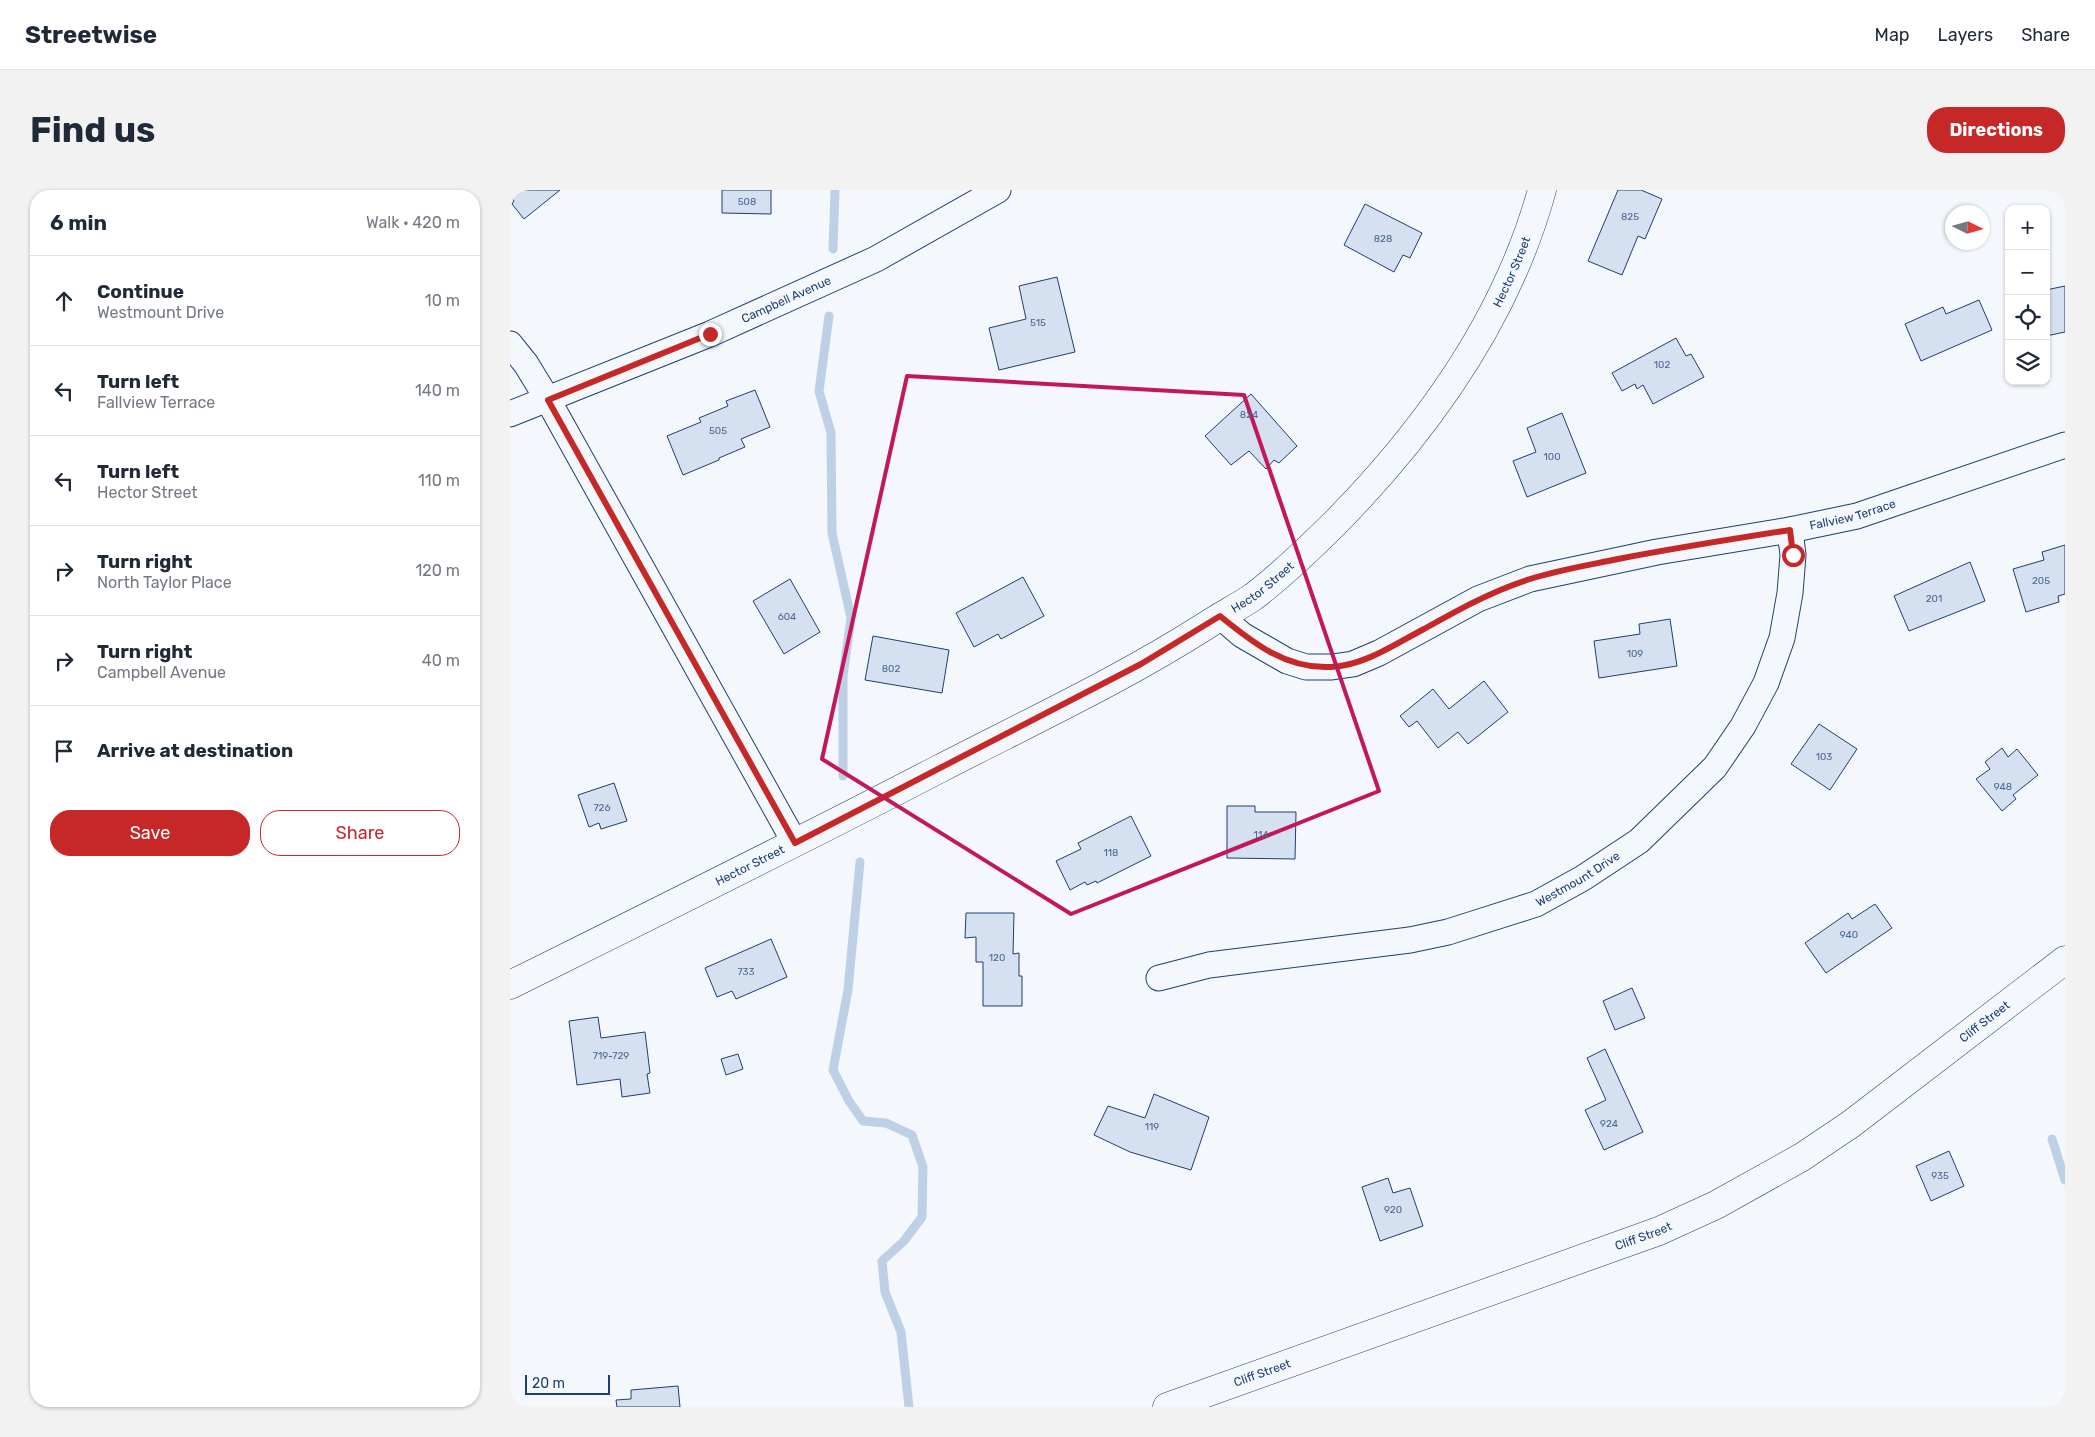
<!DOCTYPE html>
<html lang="en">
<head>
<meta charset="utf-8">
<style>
  :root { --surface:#fff; --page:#f2f2f3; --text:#1f2937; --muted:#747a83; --line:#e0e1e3; --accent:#c62828 }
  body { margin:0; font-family:Rubik,sans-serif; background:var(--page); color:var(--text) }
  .controls { position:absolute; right:15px; top:15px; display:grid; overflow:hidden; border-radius:10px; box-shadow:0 1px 4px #0004 }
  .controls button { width:45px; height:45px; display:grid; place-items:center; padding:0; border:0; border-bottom:1px solid var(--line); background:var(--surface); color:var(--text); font:25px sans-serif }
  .compass { position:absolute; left:1435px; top:15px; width:45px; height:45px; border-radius:50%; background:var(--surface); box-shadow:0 1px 4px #0004; rotate:95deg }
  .scale { position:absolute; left:15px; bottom:12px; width:85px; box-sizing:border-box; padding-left:5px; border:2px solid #1d3f73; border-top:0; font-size:14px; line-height:18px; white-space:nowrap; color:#1d3f73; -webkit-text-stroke:4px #f4f7fb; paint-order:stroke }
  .stop { position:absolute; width:15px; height:15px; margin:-11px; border:4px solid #c62828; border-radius:50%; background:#fff }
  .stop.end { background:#c62828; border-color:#fff; box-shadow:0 1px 5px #0008 }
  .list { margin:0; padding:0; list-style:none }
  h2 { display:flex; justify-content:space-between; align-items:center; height:65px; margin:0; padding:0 20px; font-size:21px }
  h2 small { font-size:16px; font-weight:400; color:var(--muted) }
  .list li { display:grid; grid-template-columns:32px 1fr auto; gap:15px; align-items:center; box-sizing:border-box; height:90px; padding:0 20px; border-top:1px solid var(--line) }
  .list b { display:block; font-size:19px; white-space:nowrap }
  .list p { margin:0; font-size:16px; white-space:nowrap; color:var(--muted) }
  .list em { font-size:16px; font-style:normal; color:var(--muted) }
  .actions { display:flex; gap:10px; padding:15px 20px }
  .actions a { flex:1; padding:11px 0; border:1px solid var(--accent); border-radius:20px; text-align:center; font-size:18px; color:var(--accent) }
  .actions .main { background:var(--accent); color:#fff }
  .icon { flex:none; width:28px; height:28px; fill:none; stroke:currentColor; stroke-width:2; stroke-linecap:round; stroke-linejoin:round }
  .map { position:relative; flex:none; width:1555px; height:1217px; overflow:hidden; border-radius:20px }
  header { display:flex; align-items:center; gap:30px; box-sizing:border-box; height:70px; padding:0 25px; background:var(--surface); border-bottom:1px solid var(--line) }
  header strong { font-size:24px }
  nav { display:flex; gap:28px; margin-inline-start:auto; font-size:18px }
  .intro { display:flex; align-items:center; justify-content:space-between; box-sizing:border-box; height:120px; padding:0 30px }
  h1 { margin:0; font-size:35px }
  .button { padding:12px 22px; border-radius:20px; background:var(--accent); color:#fff; font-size:18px; font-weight:700 }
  main { display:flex; gap:30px; padding:0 30px }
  aside { flex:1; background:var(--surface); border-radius:20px; box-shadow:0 1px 4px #0004 }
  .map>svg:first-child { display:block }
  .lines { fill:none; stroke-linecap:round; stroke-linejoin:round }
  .stream { stroke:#bed0e5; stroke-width:9 }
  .building { fill:#d5e0f0; stroke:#1d3f73 }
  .street-casing { stroke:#1d3f73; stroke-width:27 }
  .primary-casing { stroke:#1d3f73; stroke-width:29 }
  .street { stroke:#f4f7fb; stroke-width:25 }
  .primary { stroke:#f4f7fb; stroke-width:28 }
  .route { stroke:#c62828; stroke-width:6 }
  .marked { fill:none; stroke:#c2185b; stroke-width:4; stroke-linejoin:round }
  .labels { text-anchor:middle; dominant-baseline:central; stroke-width:4; stroke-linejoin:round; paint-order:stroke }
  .number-label { font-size:10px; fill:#4b6792 }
  .street-label { font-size:12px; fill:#1d3f73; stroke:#f4f7fb }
</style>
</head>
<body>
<header>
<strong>Streetwise</strong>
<nav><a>Map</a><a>Layers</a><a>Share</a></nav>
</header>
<div class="intro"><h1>Find us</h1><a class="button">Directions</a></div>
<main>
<aside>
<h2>6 min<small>Walk · 420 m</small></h2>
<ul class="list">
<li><svg class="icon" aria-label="ahead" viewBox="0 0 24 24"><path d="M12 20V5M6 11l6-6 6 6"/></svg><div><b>Continue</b><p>Westmount Drive</p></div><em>10 m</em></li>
<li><svg class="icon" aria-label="left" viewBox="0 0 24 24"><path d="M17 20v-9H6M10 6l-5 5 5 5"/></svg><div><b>Turn left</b><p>Fallview Terrace</p></div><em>140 m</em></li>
<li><svg class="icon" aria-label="left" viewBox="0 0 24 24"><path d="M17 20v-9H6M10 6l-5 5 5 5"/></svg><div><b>Turn left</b><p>Hector Street</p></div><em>110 m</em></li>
<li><svg class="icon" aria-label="right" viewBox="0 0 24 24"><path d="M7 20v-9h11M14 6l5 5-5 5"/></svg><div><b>Turn right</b><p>North Taylor Place</p></div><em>120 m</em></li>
<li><svg class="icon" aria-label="right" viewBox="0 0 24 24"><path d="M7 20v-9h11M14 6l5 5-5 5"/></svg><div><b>Turn right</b><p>Campbell Avenue</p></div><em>40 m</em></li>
<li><svg class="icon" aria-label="arrive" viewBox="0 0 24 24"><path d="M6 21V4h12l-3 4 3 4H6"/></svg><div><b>Arrive at destination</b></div></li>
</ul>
<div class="actions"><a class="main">Save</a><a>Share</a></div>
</aside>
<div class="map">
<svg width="1555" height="1217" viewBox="0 0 1555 1217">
  <rect width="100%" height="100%" fill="#f4f7fb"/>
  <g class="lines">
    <path class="stream" d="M 323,59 L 325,0
      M 319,126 L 309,201 L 321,243 L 322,343 L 341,428 L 333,486 L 333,586
      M 350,672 L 338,800 L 323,880 L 339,911 L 353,931 L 376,933 L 402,945 L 413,977 L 412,1027 L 394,1051 L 372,1071 L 375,1102 L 391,1142 L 399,1217
      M 1542,949 L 1555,990"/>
  </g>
  <path class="building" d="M 0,0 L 50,0 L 14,29 L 2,14 L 4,11 L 0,6 Z
    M 212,0 L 261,0 L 261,24 L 212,23 Z
    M 1108,0 L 1131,0 L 1152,9 L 1135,49 L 1128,46 L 1112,85 L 1078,71 Z
    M 855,14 L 912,43 L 900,68 L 893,65 L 884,82 L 834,55 Z
    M 547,87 L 565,162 L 489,180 L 479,138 L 516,129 L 509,96 Z
    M 1555,96 L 1555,142 L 1536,146 L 1536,100 Z
    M 1469,110 L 1482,140 L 1411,171 L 1395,134 L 1433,117 L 1436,124 Z
    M 1166,148 L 1176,166 L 1181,164 L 1194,187 L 1143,214 L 1133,195 L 1127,199 L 1125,194 L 1112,201 L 1102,183 Z
    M 245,200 L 260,237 L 231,249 L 235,257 L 209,268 L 209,270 L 173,285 L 157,246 L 191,232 L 189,228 L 218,216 L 216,211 Z
    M 741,204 L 787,256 L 769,273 L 764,270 L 756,279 L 739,261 L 721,275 L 695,246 Z
    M 1052,223 L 1076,283 L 1017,307 L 1003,271 L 1026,262 L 1017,238 Z
    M 1555,355 L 1555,404 L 1548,406 L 1549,412 L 1516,422 L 1503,379 L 1534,370 L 1532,362 Z
    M 1460,372 L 1475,411 L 1399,441 L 1384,406 Z
    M 513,387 L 534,426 L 491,449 L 488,444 L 464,457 L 446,423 Z
    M 280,389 L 310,442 L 274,464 L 243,411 Z
    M 1160,429 L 1167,476 L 1089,488 L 1084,451 L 1130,444 L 1129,434 Z
    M 363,446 L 439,460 L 432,503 L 355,490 Z
    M 974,491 L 998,522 L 958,554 L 948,542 L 928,558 L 907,531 L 899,537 L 890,526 L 923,499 L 939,519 Z
    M 1309,534 L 1347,559 L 1320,600 L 1281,574 Z
    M 1492,558 L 1498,567 L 1507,559 L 1528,585 L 1503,605 L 1506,609 L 1492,621 L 1466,589 L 1480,579 L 1475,572 Z
    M 104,593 L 117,631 L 91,639 L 89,633 L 79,637 L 68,605 Z
    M 717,616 L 745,616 L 745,622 L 786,622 L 785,669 L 717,668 Z
    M 621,626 L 641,666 L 587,693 L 586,691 L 577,695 L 575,692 L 560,700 L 546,671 L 571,659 L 568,653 Z
    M 1365,714 L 1382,738 L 1316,783 L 1295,753 L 1338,723 L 1342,729 Z
    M 456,723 L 504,723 L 503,764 L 509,763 L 509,786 L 512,786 L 512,816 L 473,816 L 473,772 L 466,772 L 466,747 L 455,748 Z
    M 261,749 L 277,787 L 226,809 L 222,801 L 207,807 L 195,778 Z
    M 1122,798 L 1135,828 L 1105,840 L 1093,811 Z
    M 88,827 L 91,848 L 135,842 L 140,883 L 137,884 L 140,903 L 112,907 L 110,889 L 67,895 L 59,831 Z
    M 1095,859 L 1133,942 L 1094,960 L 1075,920 L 1096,910 L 1077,868 Z
    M 228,864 L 233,879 L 216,885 L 211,869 Z
    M 644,904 L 699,927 L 681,980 L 620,962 L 584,945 L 598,916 L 635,928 Z
    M 1439,961 L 1454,996 L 1421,1011 L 1406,976 Z
    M 878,988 L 883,1003 L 900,998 L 913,1036 L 870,1051 L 852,997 Z
    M 168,1196 L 170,1217 L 107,1217 L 106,1210 L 121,1209 L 121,1200 Z"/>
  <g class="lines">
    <g class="street-casing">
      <g id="street">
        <path d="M 0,154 L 16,174 L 38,210 L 285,653"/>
        <path id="s1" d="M 0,224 L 200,144 L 366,69 L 488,0"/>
        <path id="s2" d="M 710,426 L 732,445 L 777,471 L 796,477 L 822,477 L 843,474 L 869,463 L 968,409 L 1020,389 L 1147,362 L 1280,340 L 1347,326 L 1555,255"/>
        <path id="s3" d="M 649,788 L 699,775 L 900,750 L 938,742 L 1026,714 L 1073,688 L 1129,651 L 1205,577 L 1233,536 L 1256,493 L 1272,448 L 1280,403 L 1283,365 L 1280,340"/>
      </g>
    </g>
    <g class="primary-casing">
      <g id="primary">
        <path id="s4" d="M 0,795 C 143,724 287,653 429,579 C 518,533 611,490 697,435 C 712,425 728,417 743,407 C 773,384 801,357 828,330 C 919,237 997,127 1032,0"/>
        <path id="s5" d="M 657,1217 L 1149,1041 L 1206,1015 L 1292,967 L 1341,934 L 1555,770"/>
      </g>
    </g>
    <use href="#street" class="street"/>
    <use href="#primary" class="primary"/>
  </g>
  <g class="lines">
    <path class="route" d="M 200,144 L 38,210 L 285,653 L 631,474 L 710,426 C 743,453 776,479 820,477 C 854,476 885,454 914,439 C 948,420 982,401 1020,389 C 1048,380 1079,375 1108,369 C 1165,358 1222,349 1280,340 L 1283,365"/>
  </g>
  <path class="marked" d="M 397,186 L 734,205 L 869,601 L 561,724 L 312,569 Z"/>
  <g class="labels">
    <g class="number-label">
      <text x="237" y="12">508</text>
      <text x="1120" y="27">825</text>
      <text x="873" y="49">828</text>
      <text x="528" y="133">515</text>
      <text x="1152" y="175">102</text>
      <text x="739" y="225">824</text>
      <text x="208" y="241">505</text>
      <text x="1042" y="267">100</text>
      <text x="1531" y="391">205</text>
      <text x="1424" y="409">201</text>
      <text x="277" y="427">604</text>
      <text x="1125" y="464">109</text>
      <text x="381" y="479">802</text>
      <text x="1314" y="567">103</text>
      <text x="1493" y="597">948</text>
      <text x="92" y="618">726</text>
      <text x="751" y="645">114</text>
      <text x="601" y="663">118</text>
      <text x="1339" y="745">940</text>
      <text x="487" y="768">120</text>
      <text x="236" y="782">733</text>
      <text x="101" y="866">719-729</text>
      <text x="1099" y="934">924</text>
      <text x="642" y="937">119</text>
      <text x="1430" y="986">935</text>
      <text x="883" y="1020">920</text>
    </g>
    <g class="street-label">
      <text stroke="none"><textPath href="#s4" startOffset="1258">Hector Street</textPath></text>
      <text stroke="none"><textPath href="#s1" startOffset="299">Campbell Avenue</textPath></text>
      <text stroke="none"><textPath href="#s2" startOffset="674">Fallview Terrace</textPath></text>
      <text stroke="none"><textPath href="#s4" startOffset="852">Hector Street</textPath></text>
      <text stroke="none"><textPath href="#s4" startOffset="268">Hector Street</textPath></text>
      <text stroke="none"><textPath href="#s3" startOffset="434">Westmount Drive</textPath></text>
      <text stroke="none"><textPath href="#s5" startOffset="911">Cliff Street</textPath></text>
      <text stroke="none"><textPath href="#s5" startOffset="506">Cliff Street</textPath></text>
      <text stroke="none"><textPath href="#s5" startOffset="101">Cliff Street</textPath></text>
    </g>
  </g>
</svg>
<div class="controls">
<button>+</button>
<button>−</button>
<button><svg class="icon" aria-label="locate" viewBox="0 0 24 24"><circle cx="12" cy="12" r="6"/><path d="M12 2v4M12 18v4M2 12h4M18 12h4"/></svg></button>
<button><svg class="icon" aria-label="layers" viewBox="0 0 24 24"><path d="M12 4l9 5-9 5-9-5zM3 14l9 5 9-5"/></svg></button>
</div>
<svg class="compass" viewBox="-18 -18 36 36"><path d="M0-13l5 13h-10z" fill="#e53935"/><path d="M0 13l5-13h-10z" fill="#747a83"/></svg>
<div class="scale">20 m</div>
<div class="stop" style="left:1283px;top:365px"></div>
<div class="stop end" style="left:200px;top:144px"></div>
</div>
</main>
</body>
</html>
